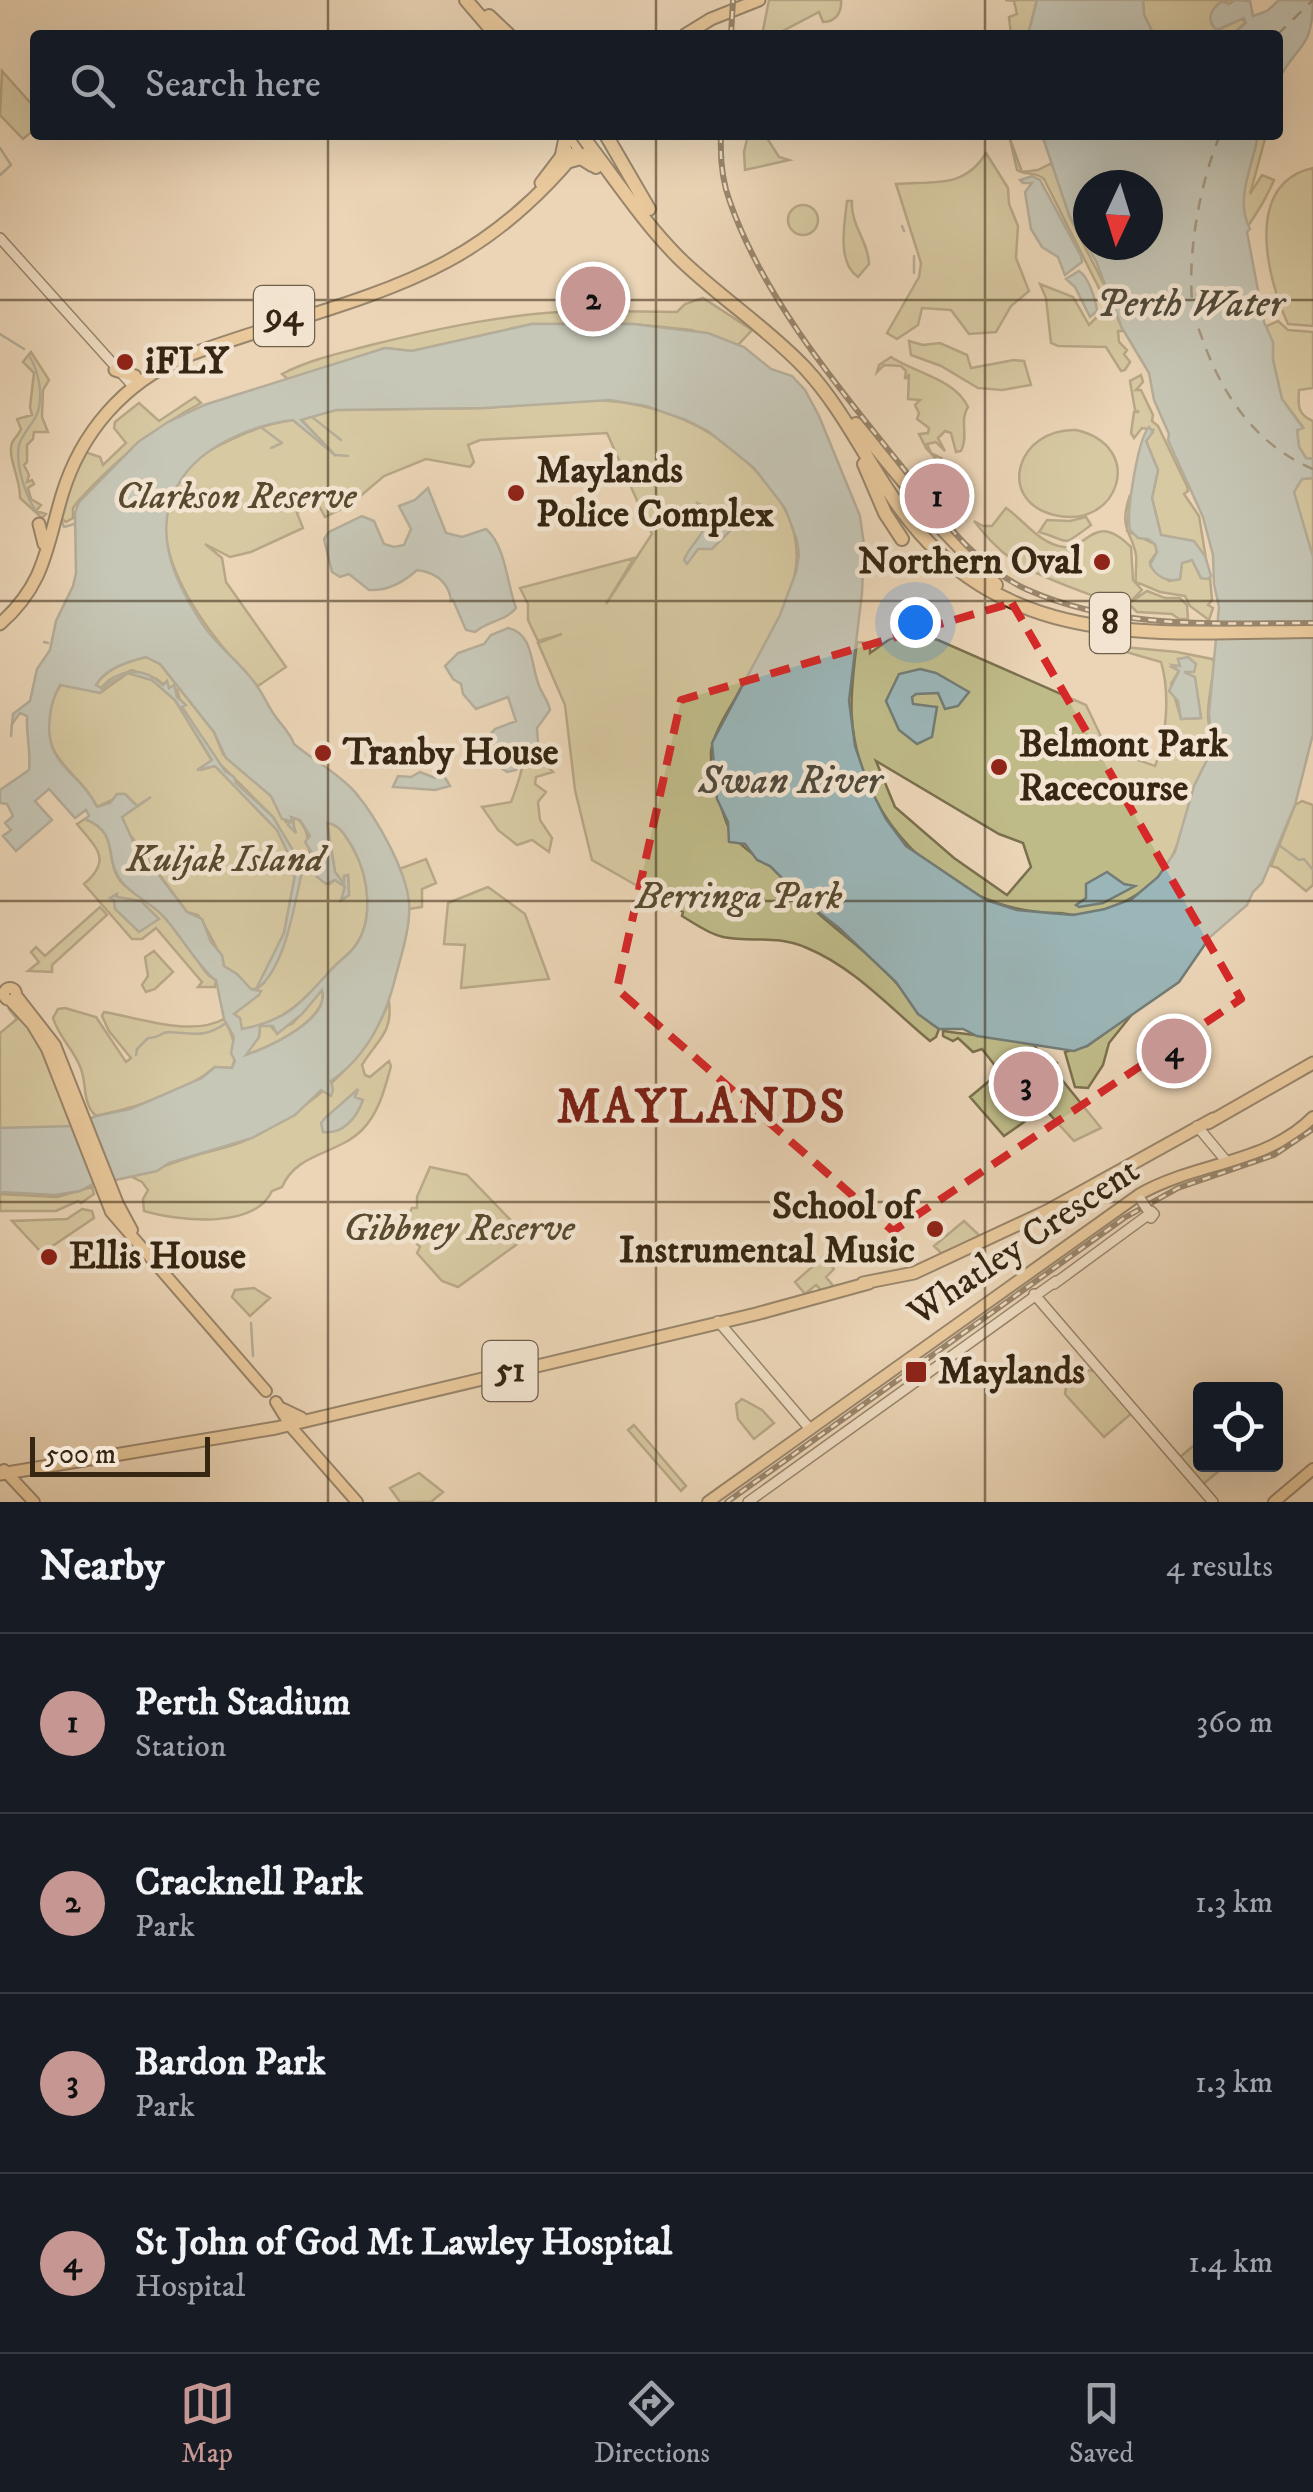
<!DOCTYPE html>
<html lang="en">
<head>
<meta charset="utf-8">
<style>
  :root { --surface:#171b24; --page:#20242c; --text:#f1f3f6; --muted:#9ea1a6; --line:#363941; --accent:#c59692 }
  body { margin:0; font-family:"IM FELL DW Pica",serif; background:var(--page); color:var(--text) }
  .controls { position:absolute; right:30px; bottom:30px; display:grid; overflow:hidden; border-radius:10px; box-shadow:0 10px 40px #0002 }
  .controls button { width:90px; height:90px; display:grid; place-items:center; padding:0; border:0; border-bottom:2px solid var(--line); background:var(--surface); color:var(--text); font:50px sans-serif }
  .compass { position:absolute; left:1073px; top:170px; width:90px; height:90px; border-radius:50%; background:var(--surface); box-shadow:0 10px 40px #0002; rotate:184deg }
  .scale { position:absolute; left:30px; bottom:25px; width:180px; box-sizing:border-box; padding-left:10px; border:5px solid #372612; border-top:0; font-size:28px; line-height:35px; white-space:nowrap; color:#372612; -webkit-text-stroke:8px #f2e4d0; paint-order:stroke }
  .you { position:absolute; left:915px; top:622px; width:35px; height:35px; margin:-25px; border:8px solid #fff; border-radius:50%; background:#1a73e8; box-shadow:0 0 0 15px #1a73e833 }
  .badge { display:grid; place-items:center; width:65px; height:65px; border-radius:50%; background:var(--accent); color:#111; font-size:32px; font-weight:700 }
  .pin { position:absolute; translate:-50% -50%; border:5px solid #fff; box-shadow:0 2px 10px #0006 }
  .list { margin:0; padding:0; list-style:none }
  h2 { display:flex; justify-content:space-between; align-items:center; height:130px; margin:0; padding:0 40px; font-size:42px }
  h2 small { font-size:32px; font-weight:400; color:var(--muted) }
  .list li { display:grid; grid-template-columns:65px 1fr auto; gap:30px; align-items:center; box-sizing:border-box; height:180px; padding:0 40px; border-top:2px solid var(--line) }
  .list b { display:block; font-size:38px; white-space:nowrap }
  .list p { margin:0; font-size:32px; white-space:nowrap; color:var(--muted) }
  .list em { font-size:32px; font-style:normal; color:var(--muted) }
  .icon { flex:none; width:55px; height:55px; fill:none; stroke:currentColor; stroke-width:2; stroke-linecap:round; stroke-linejoin:round }
  .map { position:relative; flex:none; width:1313px; height:1502px; overflow:hidden }
  .search { position:absolute; background:var(--surface); box-shadow:0 10px 40px #0002; left:30px; right:30px; top:30px; height:110px; display:flex; align-items:center; gap:25px; box-sizing:border-box; padding:0 35px; border-radius:10px; color:var(--muted); font-size:38px }
  .sheet { height:850px; background:var(--surface) }
  nav { display:flex; justify-content:space-around; align-items:center; box-sizing:border-box; height:140px; border-top:2px solid var(--line); background:var(--surface); font-size:28px; color:var(--muted) }
  nav a { display:grid; justify-items:center; gap:5px }
  nav .on { color:var(--accent) }
  .map>svg:first-child { display:block }
  .green { fill:#bfbb89; stroke:#7b704e; stroke-width:2.5; fill-rule:evenodd }
  .water { fill:#9bb6b8; stroke:#737c76; stroke-width:2.5; fill-rule:evenodd }
  .lines { fill:none; stroke-linecap:round; stroke-linejoin:round }
  .stream { stroke:#737c76; stroke-width:2.5 }
  .ferry { stroke:#504a3c; stroke-width:2.5; stroke-dasharray:12 10; stroke-linecap:butt }
  .secondary-casing { stroke:#372612; stroke-width:12 }
  .primary-casing { stroke:#372612; stroke-width:14 }
  .trunk-casing { stroke:#372612; stroke-width:15 }
  .motorway-casing { stroke:#372612; stroke-width:16 }
  .secondary { stroke:#f2e4d0; stroke-width:9 }
  .primary { stroke:#e6ba7c; stroke-width:10 }
  .trunk { stroke:#e6ba7c; stroke-width:11 }
  .motorway { stroke:#e6ba7c; stroke-width:12 }
  .rail-casing { stroke:#372612; stroke-width:6 }
  .rail { stroke:#f2e4d0; stroke-width:2.5; stroke-dasharray:8; stroke-linecap:butt }
  .secondary-bridge-casing { stroke:#372612; stroke-width:12; stroke-linecap:butt }
  .motorway-bridge-casing { stroke:#372612; stroke-width:16; stroke-linecap:butt }
  .secondary-bridge { stroke:#f2e4d0; stroke-width:9 }
  .motorway-bridge { stroke:#e6ba7c; stroke-width:12 }
  .marked { fill:none; stroke:#d62828; stroke-width:8; stroke-dasharray:20 12; stroke-linejoin:round }
  .grid { fill:none; stroke:#372612; stroke-width:2.5; stroke-opacity:0.55 }
  .poi-dot { fill:#8f2418; stroke:#f2e4d0; stroke-width:4 }
  .labels { text-anchor:middle; dominant-baseline:central; stroke-width:9; stroke-linejoin:round; paint-order:stroke }
  .shield { fill:#f2e4d0; stroke:#6f5f4b; stroke-width:2.5 }
  .shield-label { font-size:35px; font-weight:bold; fill:#372612 }
  .poi-label { font-size:38px; font-weight:bold; fill:#372612; stroke:#f2e4d0; text-anchor:start }
  .park-label { font-size:38px; font-style:italic; fill:#594b30; stroke:#f2e4d0 }
  .street-label { font-size:38px; fill:#372612; stroke:#f2e4d0 }
  .water-label { font-size:40px; font-style:italic; fill:#504a3c; stroke:#f2e4d0 }
  .district-label { font-size:48px; font-weight:bold; letter-spacing:2.5px; fill:#7a1f14; stroke:#f2e4d0 }
</style>
</head>
<body>
<div class="map">
<svg width="1313" height="1502" viewBox="0 0 1313 1502">
  <rect width="100%" height="100%" fill="#ebd5b7"/>
  <filter id="stains"><feTurbulence type="fractalNoise" baseFrequency=".002" numOctaves="4"/><feColorMatrix values="0 0 0 0 .2 0 0 0 0 .09 0 0 0 0 .02 0 0 0 .5 -.17"/></filter>
  <radialGradient id="worn" r=".72"><stop offset=".6" stop-color="#630" stop-opacity="0"/><stop offset="1" stop-color="#630" stop-opacity=".3"/></radialGradient>
  <path class="green" d="M 769,0 L 841,0 C 842,12 836,22 823,22 L 819,12 L 775,35 L 762,35 Z
    M 1005,0 L 1037,0 L 1028,35 L 1011,35 L 1009,17 L 1017,14 L 1014,1 Z
    M 1143,0 L 1235,0 L 1229,4 L 1225,1 L 1212,25 L 1218,30 L 1240,19 L 1247,21 L 1232,35 L 1154,35 L 1144,15 Z
    M 2,71 L 35,108 L 35,129 L 23,139 L 0,115 Z
    M 748,135 L 765,135 L 779,157 L 789,160 L 745,170 L 744,152 Z
    M 1258,135 L 1266,135 L 1250,194 L 1262,175 L 1274,180 C 1266,199 1258,211 1248,226 C 1235,197 1253,165 1258,135 Z
    M 1010,139 L 1022,172 L 1038,170 L 1050,164 L 1053,166 L 1069,208 L 1069,216 L 1107,290 L 1123,331 L 1118,331 L 1119,342 L 1127,350 L 1124,354 L 1130,362 L 1125,370 L 1121,371 L 1106,347 L 1058,346 L 1051,343 L 1046,298 L 1040,284 L 1073,297 L 1089,325 L 1102,312 L 1105,304 L 1109,308 L 1044,179 C 1036,171 1026,176 1017,170 Z
    M 986,153 L 1008,188 L 1009,204 L 1018,226 L 1016,258 L 1029,291 L 1011,306 L 996,332 L 969,334 L 951,310 L 922,308 L 918,325 L 897,339 L 887,333 L 919,277 L 921,263 L 896,184 C 934,181 964,189 986,153 Z
    M 1313,168 L 1313,326 L 1288,324 C 1267,278 1243,184 1313,168 Z
    M 847,201 L 852,201 C 850,224 869,243 869,264 L 858,277 C 836,262 845,222 847,201 Z
    M788 220a15 15 0 1 1 30 0a15 15 0 1 1-30 0Z
    M 583,281 L 605,282 L 604,311 L 677,312 L 685,304 L 703,298 L 752,330 L 738,345 L 691,330 L 633,324 L 532,324 L 412,351 L 385,348 L 289,380 L 282,374 C 311,359 341,353 371,345 C 440,328 509,313 580,311 Z
    M 1278,321 L 1288,330 L 1313,332 L 1313,388 L 1299,390 C 1298,404 1297,415 1313,421 L 1313,459 L 1306,458 L 1299,447 L 1297,429 L 1303,427 L 1282,399 L 1273,360 L 1273,342 L 1268,337 L 1267,326 Z
    M 909,341 L 923,345 L 940,343 L 967,355 L 971,368 L 1014,360 L 1024,361 L 1031,385 L 1002,390 L 978,388 L 941,366 L 911,355 Z
    M 31,352 L 49,380 L 43,390 L 42,417 L 48,432 L 34,432 L 33,439 L 27,445 L 27,462 L 24,465 L 29,475 L 27,482 L 32,480 L 34,484 L 28,488 L 31,499 L 41,505 L 36,511 L 46,514 L 42,518 L 20,498 C 21,480 7,457 12,443 C 14,438 19,435 21,429 L 17,419 L 32,415 L 30,407 L 34,373 L 23,362 Z
    M 891,357 C 915,373 955,379 968,407 C 959,420 969,436 961,451 L 956,452 L 951,433 L 945,431 L 938,438 L 945,451 L 936,442 L 927,444 L 931,453 L 941,458 L 938,461 L 926,448 L 919,434 L 928,433 L 929,428 L 917,419 L 919,413 L 915,405 L 920,400 L 908,399 L 909,374 L 907,378 L 905,378 L 906,371 L 901,366 L 884,365 L 877,372 L 879,365 Z
    M 1141,375 L 1143,382 L 1136,390 L 1141,390 L 1153,415 L 1152,421 L 1158,426 L 1187,486 L 1188,491 L 1184,494 L 1199,516 L 1207,565 L 1194,542 L 1161,535 L 1152,498 L 1158,470 L 1146,441 L 1153,430 L 1142,428 L 1134,438 L 1131,433 L 1134,412 L 1139,412 L 1135,410 L 1130,381 Z
    M 195,397 L 201,403 C 153,428 116,460 79,500 L 73,508 L 73,518 L 66,522 L 61,518 L 76,469 L 85,452 L 100,457 L 103,465 L 126,443 L 114,428 L 115,422 L 139,403 L 159,421 Z
    M 587,400 C 646,400 703,420 746,461 C 839,548 785,606 736,697 C 727,713 713,734 711,752 C 710,769 723,819 731,832 C 740,847 756,856 770,866 C 788,879 802,900 819,914 C 845,937 875,958 898,985 C 912,1001 919,1017 939,1029 L 936,1037 L 930,1041 C 890,1008 855,968 807,948 C 775,934 752,943 723,937 C 708,934 694,923 682,916 L 683,912 L 592,860 L 575,790 L 565,705 L 538,643 L 562,634 L 538,641 L 528,620 L 528,604 L 520,588 L 634,558 L 606,604 L 652,534 L 607,433 L 480,440 L 468,445 L 474,462 L 470,467 L 426,459 L 384,476 L 351,504 L 325,517 L 317,502 L 297,513 L 303,528 L 251,552 L 230,557 L 205,544 L 222,558 L 226,582 L 286,667 L 258,686 C 198,626 104,503 220,445 C 243,433 268,423 293,420 L 333,453 L 301,419 L 336,410 L 484,408 Z
    M 1076,430 C 1147,446 1119,531 1054,515 C 995,500 1017,428 1076,430 Z
    M 1313,478 L 1313,557 L 1294,494 L 1294,487 L 1302,479 Z
    M 1130,495 L 1127,531 L 1155,544 L 1157,552 L 1150,562 L 1169,581 L 1180,579 L 1182,563 L 1193,560 L 1201,578 L 1210,578 L 1212,600 L 1208,605 L 1213,608 L 1209,620 L 1190,606 L 1185,596 L 1160,592 L 1136,582 C 1135,571 1137,564 1136,555 C 1132,531 1118,530 1130,495 Z
    M 1006,508 C 1024,520 1039,544 1064,547 C 1088,550 1094,510 1131,547 L 1133,580 L 1142,590 L 1128,604 L 1147,591 L 1165,598 L 1180,598 L 1187,605 L 1188,619 L 1179,619 L 1172,614 L 1137,612 L 1131,606 C 1104,602 1035,575 1013,560 C 997,549 986,536 974,521 L 983,526 L 992,526 Z
    M 1086,517 L 1091,525 C 1059,549 1072,541 1039,532 L 1047,520 L 1070,521 Z
    M 910,633 L 938,640 L 1086,705 L 1107,749 L 1155,766 C 1167,738 1170,692 1161,662 L 1102,645 L 1177,652 L 1212,659 L 1215,663 C 1212,680 1208,699 1208,716 C 1208,726 1213,736 1212,746 C 1211,758 1204,764 1200,774 C 1184,807 1183,852 1157,879 C 1137,898 1103,916 1074,915 C 1069,915 1064,913 1059,913 C 978,914 899,858 868,784 C 846,732 850,695 857,642 L 870,643 L 870,653 L 890,639 ZM 1178,659 L 1186,659 L 1183,672 L 1196,686 L 1201,718 L 1181,719 L 1171,684 L 1179,671 L 1172,667 L 1180,666 ZM 876,761 L 999,834 L 1023,843 L 1031,867 L 1007,895 L 954,858 L 895,807 Z
    M 146,657 L 160,664 L 214,732 L 223,754 L 271,796 L 286,822 L 291,821 L 294,826 L 293,816 C 305,822 310,839 309,852 L 318,863 L 317,876 L 329,884 L 335,880 L 345,886 L 342,900 L 349,895 L 348,875 L 344,876 L 344,884 L 335,872 L 327,823 C 340,824 346,837 353,848 C 369,877 376,924 351,951 C 344,958 336,964 329,972 C 303,1002 281,1024 242,1029 L 234,1014 L 249,999 L 240,999 L 241,995 L 246,995 L 232,983 L 236,974 L 224,966 C 223,958 204,924 198,915 L 187,912 L 128,832 L 123,834 L 119,831 L 115,821 L 127,830 L 122,817 L 137,806 L 125,794 L 97,807 C 82,774 44,762 49,720 C 51,706 53,695 62,684 L 100,693 L 128,673 L 152,680 L 175,700 L 212,761 L 204,769 L 215,766 L 277,830 L 296,870 L 284,933 L 260,986 L 264,983 L 287,935 L 302,867 L 273,817 L 216,760 L 182,707 L 177,690 L 172,692 L 157,679 L 132,670 L 109,680 L 101,688 L 96,685 C 106,668 127,662 146,657 Z
    M 548,758 L 549,768 L 553,772 L 536,777 L 535,784 L 546,792 L 538,802 L 540,820 L 552,838 L 549,852 L 532,840 L 517,845 L 498,830 L 482,807 L 511,802 C 516,789 521,776 523,762 Z
    M 1302,801 L 1313,805 L 1313,885 L 1306,891 L 1278,868 L 1271,866 L 1295,805 Z
    M 85,819 C 121,833 103,859 121,882 C 128,890 138,893 146,900 C 162,913 176,929 188,945 C 198,957 202,974 216,980 L 215,987 L 198,987 L 202,982 L 156,928 L 142,939 L 132,939 L 84,884 C 113,859 96,848 77,824 Z
    M 426,859 L 436,883 L 422,889 L 422,907 L 409,909 L 399,869 Z
    M 488,887 L 525,914 L 549,979 L 461,988 L 465,945 L 444,944 L 448,903 Z
    M 100,907 L 107,915 L 52,965 L 52,972 L 28,971 L 39,962 L 31,952 L 36,947 L 45,956 Z
    M 154,951 L 173,972 L 155,989 L 146,992 L 142,985 L 148,976 L 145,957 Z
    M 322,990 C 330,1018 268,1050 245,1054 L 259,1037 L 260,1026 L 270,1025 L 274,1030 L 292,1024 Z
    M 389,1002 C 393,1033 377,1040 362,1065 L 365,1075 L 370,1077 L 389,1061 L 391,1066 C 385,1088 379,1113 362,1130 C 337,1155 297,1152 282,1187 L 272,1191 C 254,1230 178,1221 144,1211 L 143,1199 L 148,1190 L 142,1182 L 130,1176 C 154,1171 174,1162 197,1155 C 214,1150 233,1147 249,1139 C 309,1110 363,1064 389,1002 Z
    M 17,1006 L 32,1024 L 71,1125 L 58,1128 L 0,1128 L 0,1033 L 17,1019 L 9,1009 Z
    M 65,1008 L 96,1017 L 126,1062 L 131,1058 L 109,1031 L 102,1016 L 104,1012 C 140,1018 191,1037 224,1019 C 232,1033 239,1052 232,1068 L 215,1067 C 185,1093 134,1108 96,1116 C 82,1103 87,1085 81,1069 C 74,1049 59,1038 53,1018 L 58,1009 Z
    M 1133,1013 L 1109,1043 L 1103,1065 L 1088,1088 L 1075,1087 L 1065,1052 L 1087,1046 Z
    M 943,1031 C 973,1035 1002,1038 1033,1044 L 1050,1065 L 1053,1061 L 1057,1063 L 1054,1070 L 1101,1128 L 1074,1141 L 1044,1108 L 1004,1136 L 970,1097 L 1000,1072 L 982,1049 L 973,1052 L 958,1038 L 953,1041 L 943,1036 Z
    M 430,1167 L 467,1175 L 527,1237 L 458,1287 L 442,1281 L 417,1253 L 420,1247 L 402,1228 L 412,1208 L 417,1208 L 417,1197 Z
    M 92,1187 L 94,1194 L 81,1203 L 78,1201 L 56,1211 L 0,1211 L 0,1194 L 57,1197 Z
    M 82,1209 L 92,1211 L 94,1218 L 42,1253 L 12,1221 L 67,1219 Z
    M 964,1221 L 981,1237 L 943,1255 L 934,1246 Z
    M 823,1257 L 834,1269 L 826,1277 L 834,1287 L 822,1291 L 816,1285 L 805,1294 L 795,1282 Z
    M 254,1288 L 270,1298 L 250,1316 L 232,1297 L 235,1290 Z
    M 1087,1364 L 1085,1370 L 1095,1371 L 1132,1413 L 1104,1437 L 1065,1394 L 1067,1381 L 1082,1371 L 1080,1365 Z
    M 742,1399 L 762,1410 L 774,1423 L 754,1439 L 738,1419 L 736,1404 Z
    M 634,1425 L 686,1486 L 681,1491 L 628,1430 Z
    M 1200,1440 L 1200,1464 L 1226,1465 L 1202,1485 L 1179,1458 Z
    M 419,1473 L 443,1492 L 431,1502 L 400,1502 L 390,1488 Z"/>
  <path class="water" d="M 1037,0 L 1143,0 L 1144,15 L 1154,35 L 1028,35 Z
    M 1235,0 L 1250,1 L 1253,16 L 1267,11 L 1279,0 L 1313,0 C 1313,51 1296,44 1278,81 L 1278,35 L 1232,35 L 1246,23 L 1244,18 L 1217,30 C 1205,20 1211,9 1222,1 L 1229,4 Z
    M 1042,135 L 1258,135 C 1253,166 1234,199 1250,229 L 1247,232 L 1264,322 L 1273,342 L 1273,360 L 1282,399 L 1303,428 L 1297,430 L 1299,447 L 1306,458 L 1313,459 L 1313,478 L 1302,479 L 1294,492 L 1313,557 L 1313,734 L 1295,805 L 1262,883 L 1253,892 L 1247,905 L 1210,937 L 1179,982 L 1087,1046 L 1074,1051 L 977,1036 L 963,1029 L 939,1029 L 918,1014 L 896,982 L 839,928 L 808,904 L 770,866 L 757,860 L 745,844 L 729,842 L 728,822 L 717,799 L 712,743 L 780,615 L 796,572 L 799,555 L 797,540 L 785,508 L 754,468 L 708,431 L 686,420 L 646,406 L 610,400 L 484,408 L 336,410 L 301,420 L 336,456 L 293,420 C 253,425 203,445 181,480 C 150,527 173,579 201,622 C 216,646 242,663 257,686 C 263,694 267,704 273,713 C 280,724 290,732 294,744 C 313,760 338,773 355,792 C 376,817 406,869 409,903 C 411,926 401,956 395,979 C 385,1019 366,1057 331,1081 L 333,1090 L 331,1096 L 321,1090 L 295,1115 L 252,1138 L 169,1163 L 157,1171 L 111,1181 L 100,1180 L 80,1191 L 55,1195 L 0,1192 L 0,1128 L 74,1126 L 96,1116 L 130,1109 L 156,1098 L 202,1078 L 215,1067 L 232,1068 L 235,1061 L 231,1053 L 234,1037 L 224,1019 L 216,980 C 205,976 176,929 163,916 C 151,903 132,895 122,882 C 103,859 121,833 85,819 L 89,816 L 86,810 L 75,818 L 49,789 L 35,801 L 52,820 L 16,851 L 3,836 L 11,830 L 5,823 L 13,816 L 7,804 L 0,803 L 0,790 L 29,770 C 31,753 26,734 27,716 L 20,713 L 12,724 L 13,714 L 30,701 L 37,669 L 50,650 L 56,621 L 73,586 L 76,573 L 75,513 L 79,502 L 138,442 L 168,422 L 204,405 L 385,348 L 412,351 L 532,324 L 633,324 L 708,333 L 744,347 L 771,369 L 792,376 L 805,390 L 819,416 L 860,516 L 864,545 L 862,593 L 849,701 L 855,746 L 868,784 L 886,819 L 906,846 L 986,900 L 1017,910 L 1049,913 L 1073,915 L 1105,909 L 1132,899 L 1158,877 L 1175,852 L 1194,786 L 1212,750 L 1209,713 L 1219,607 L 1214,584 L 1213,555 L 1203,517 L 1168,440 L 1169,434 L 1154,400 L 1149,373 L 1122,328 L 1096,261 L 1069,215 ZM 1088,185 L 1148,185 L 1148,245 L 1088,245 ZM 146,657 L 160,664 L 214,732 L 226,758 L 271,796 L 282,819 L 291,821 L 288,825 L 296,833 L 291,817 L 300,820 L 310,836 L 305,842 L 318,863 L 316,876 L 326,884 L 335,880 L 345,887 L 341,900 L 349,895 L 348,875 L 344,876 L 344,884 L 335,872 L 327,823 C 340,824 346,837 353,848 C 369,877 376,924 351,951 C 344,958 336,964 329,972 C 300,1005 285,1021 242,1029 L 240,1018 L 234,1014 L 259,995 L 261,991 L 255,990 C 286,971 295,900 303,867 L 273,817 L 236,783 L 234,777 L 225,771 L 182,707 L 186,705 L 177,697 L 174,685 L 169,688 L 167,681 L 163,685 C 142,665 119,669 101,688 L 96,685 C 106,668 127,662 146,657 ZM 128,673 L 152,680 L 175,700 L 212,760 L 197,770 L 215,766 L 277,830 L 296,870 L 284,933 L 256,989 L 251,989 L 237,974 L 224,966 L 222,955 L 211,942 L 202,919 L 187,912 L 133,841 L 122,817 L 151,797 L 137,806 L 125,794 L 117,794 L 110,803 L 97,807 C 79,770 43,766 50,716 C 51,704 54,696 60,685 L 100,693 L 108,684 ZM 322,990 C 331,1019 269,1047 246,1055 L 259,1037 L 260,1026 L 273,1026 L 277,1034 L 302,1014 Z
    M 1032,176 L 1040,180 L 1081,256 L 1082,262 L 1065,275 L 1058,257 L 1042,247 L 1031,229 L 1025,192 L 1032,183 L 1023,183 L 1020,180 Z
    M 1079,271 C 1088,276 1096,300 1097,311 L 1090,317 L 1075,287 L 1066,279 Z
    M 1149,427 L 1153,432 L 1146,441 L 1158,470 L 1152,498 L 1161,535 L 1194,541 L 1205,556 L 1211,576 L 1208,579 L 1201,578 L 1192,560 L 1182,563 L 1180,579 C 1167,583 1156,576 1150,565 L 1157,552 L 1155,544 L 1148,539 L 1138,538 L 1130,530 C 1126,512 1138,439 1149,427 Z
    M 428,488 L 446,533 L 462,537 L 486,529 C 506,546 507,585 516,608 C 506,621 487,621 475,632 L 466,630 L 453,600 L 451,601 C 450,589 442,573 417,570 C 405,581 388,591 369,590 L 349,574 L 340,577 L 332,572 L 324,539 L 329,532 L 362,516 L 374,521 L 384,544 L 394,547 L 404,545 L 411,529 L 399,506 L 415,500 Z
    M 697,503 L 722,515 L 731,530 L 712,549 L 698,549 L 687,564 L 684,560 C 689,546 702,538 706,523 L 697,510 Z
    M 508,628 C 535,634 530,667 540,688 C 544,697 548,700 550,710 L 537,728 L 539,756 L 520,760 L 516,770 L 507,772 L 497,765 L 497,754 L 488,737 L 495,729 L 516,721 L 508,697 L 476,709 L 463,694 L 461,684 L 453,679 L 445,666 L 458,653 L 484,644 L 491,635 Z
    M 1188,657 L 1196,664 L 1194,672 L 1184,672 L 1195,677 L 1201,718 L 1181,719 L 1178,701 L 1169,691 L 1179,671 L 1172,665 L 1180,666 L 1178,659 Z
    M 920,669 L 936,673 L 969,692 L 958,706 L 945,709 L 938,693 L 916,694 L 912,697 L 913,704 L 937,707 L 932,737 L 917,744 L 899,730 L 886,701 L 899,674 Z
    M 420,772 L 435,778 L 444,776 L 450,786 L 435,790 L 393,787 L 398,776 L 411,777 Z
    M 1107,872 L 1124,884 L 1135,886 L 1103,903 L 1079,907 L 1076,905 L 1086,898 L 1086,884 Z
    M 117,894 L 117,897 L 141,901 L 159,919 L 139,932 L 115,909 L 114,900 L 110,898 Z
    M 358,1089 L 355,1097 L 363,1100 C 357,1117 343,1135 323,1132 L 321,1123 L 325,1118 Z"/>
  <g class="lines">
    <path class="stream" d="M 0,148 L 11,165 L 0,175
      M 902,226 L 904,231
      M 914,256 L 914,273
      M 0,334 L 24,349
      M 30,357 C 39,373 45,400 35,418 C 30,427 22,435 19,445 C 15,465 26,497 37,513
      M 312,417 L 341,440
      M 262,428 L 282,443 L 271,448
      M 335,455 L 348,456
      M 62,522 L 64,527 L 74,524
      M 44,642 L 48,643
      M 11,736 L 12,724
      M 1279,845 L 1299,860 L 1304,859 L 1313,870
      M 136,1055 L 137,1049 L 148,1038 C 160,1039 159,1032 169,1032 C 192,1033 204,1039 226,1023
      M 251,1323 L 253,1356"/>
    <path class="ferry" d="M 1277,35 L 1313,0
      M 1220,135 C 1200,182 1186,258 1193,309 C 1194,319 1199,329 1202,338 C 1222,395 1256,445 1313,469"/>
    <g class="secondary-casing">
      <path id="secondary" d="M 0,238 L 133,386
        M 1197,1126 L 1227,1162
        M 1151,1211 L 1154,1214 L 1151,1218 L 1148,1215 Z
        M 1054,1284 L 1148,1215
        M 1034,1294 L 1213,1502
        M 718,1321 L 810,1429
        M 748,1502 L 1056,1281"/>
    </g>
    <g class="primary-casing">
      <path id="primary" d="M4 994a6 6 0 1 1 12 0a6 6 0 1 1-12 0Z
        M 16,995 L 55,1045 L 118,1204 L 132,1230
        M 10,1000 L 32,1024 L 47,1049 L 111,1212 L 266,1391
        M 276,1402 L 292,1428 L 357,1502
        M 4,1470 L 34,1502
        M 708,1502 L 1140,1194 C 1196,1162 1267,1164 1313,1117
        M 1274,1502 L 1313,1469"/>
    </g>
    <g class="trunk-casing">
      <path id="trunk" d="M 685,35 L 711,19 L 759,0
        M 541,183 L 566,150
        M 115,370 L 135,376
        M 39,524 L 44,544
        M 0,624 C 45,584 46,549 62,495 C 81,432 124,383 184,357 C 267,325 370,303 446,262 C 504,231 550,187 590,135
        M 1208,1123 L 1313,1063
        M 863,1283 L 914,1273 L 1047,1211 L 1213,1119
        M 282,1409 L 301,1418
        M 0,1474 L 276,1428 L 756,1314 L 869,1283"/>
    </g>
    <g class="motorway-casing">
      <path id="motorway" d="M 466,0 L 496,35
        M 489,16 L 509,35
        M 569,135 L 596,167
        M 606,135 L 649,209
        M 589,145 C 618,183 645,224 679,258 C 719,297 766,327 805,368 C 845,411 868,465 903,512 C 1007,653 1159,632 1313,631
        M 562,155 L 566,135
        M 570,161 L 581,158 L 592,165
        M 856,424 L 918,499 L 927,512 L 925,519
        M 864,464 L 885,513 L 902,539
        M 922,516 L 932,518 L 996,585"/>
    </g>
    <use href="#secondary" class="secondary"/>
    <use href="#primary" class="primary"/>
    <use href="#trunk" class="trunk"/>
    <use href="#motorway" class="motorway"/>
    <g class="rail-casing">
      <path id="rail" d="M 731,35 L 733,0
        M 721,135 C 720,158 722,181 730,202 C 763,297 837,386 899,463 C 935,509 973,566 1028,590 C 1119,630 1216,623 1313,623
        M 727,1502 L 1124,1218 L 1178,1188 L 1274,1155 L 1313,1129"/>
    </g>
    <use href="#rail" class="rail"/>
    <g class="secondary-bridge-casing">
      <path id="secondary-bridge" d="M 1141,1200 L 1147,1209"/>
    </g>
    <g class="motorway-bridge-casing">
      <path id="motorway-bridge" d="M 582,135 L 589,145
        M 936,513 L 939,507"/>
    </g>
    <use href="#secondary-bridge" class="secondary-bridge"/>
    <use href="#motorway-bridge" class="motorway-bridge"/>
  </g>
  <path d="M0 0H1313V1502H0ZM 1012,603 L 1241,999 L 893,1231 L 617,989 L 681,700 Z" fill="#ebd5b7" fill-opacity=".55" fill-rule="evenodd"/>
  <path class="marked" d="M 1012,603 L 1241,999 L 893,1231 L 617,989 L 681,700 Z"/>
  <path class="grid" d="M 328,0 L 328,35M 656,0 L 656,35M 985,0 L 985,35M 328,135 L 328,1502M 656,135 L 656,1502M 985,135 L 985,1502M 0,300 L 1313,300M 0,601 L 1313,601M 0,901 L 1313,901M 0,1202 L 1313,1202"/>
  <g class="poi-dot">
    <circle cx="125" cy="362" r="10"/>
    <circle cx="516" cy="493" r="10"/>
    <circle cx="1102" cy="562" r="10"/>
    <circle cx="323" cy="753" r="10"/>
    <circle cx="999" cy="767" r="10"/>
    <circle cx="935" cy="1229" r="10"/>
    <circle cx="49" cy="1257" r="10"/>
    <rect x="904" y="1360" width="24" height="24" rx="5"/>
  </g>
  <g class="labels">
    <g class="shield">
      <rect x="254" y="286" width="60" height="60" rx="8"/>
      <rect x="1090" y="593" width="40" height="60" rx="8"/>
      <rect x="482.5" y="1341" width="55" height="60" rx="8"/>
    </g>
    <g class="shield-label">
      <text x="284" y="316">94</text>
      <text x="1110" y="623">8</text>
      <text x="510" y="1371">51</text>
    </g>
    <g class="poi-label">
      <text x="145" y="362">iFLY</text>
      <text x="536" y="471">Maylands<tspan x="536" dy="44">Police Complex</tspan></text>
      <text x="1082" y="562" text-anchor="end">Northern Oval</text>
      <text x="1019" y="745">Belmont Park<tspan x="1019" dy="44">Racecourse</tspan></text>
      <text x="343" y="753">Tranby House</text>
      <text x="915" y="1207" text-anchor="end">School of<tspan x="915" dy="44">Instrumental Music</tspan></text>
      <text x="69" y="1257">Ellis House</text>
      <text x="938" y="1372">Maylands</text>
    </g>
    <g class="park-label">
      <text x="236" y="497">Clarkson Reserve</text>
      <text x="225" y="860">Kuljak Island</text>
      <text x="739" y="897">Berringa Park</text>
      <text x="459" y="1229">Gibbney Reserve</text>
    </g>
    <g class="street-label">
      <text transform="translate(1024 1242) rotate(-34)">Whatley Crescent</text>
    </g>
    <g class="water-label">
      <text x="1190" y="305">Perth Water</text>
      <text x="790" y="782">Swan River</text>
    </g>
    <g class="district-label">
      <text x="702" y="1108">MAYLANDS</text>
    </g>
  </g>
  <rect width="100%" height="100%" filter="url(#stains)"/>
  <rect width="100%" height="100%" fill="url(#worn)"/>
</svg>
<div class="controls">
<button><svg class="icon" aria-label="locate" viewBox="0 0 24 24"><circle cx="12" cy="12" r="6"/><path d="M12 2v4M12 18v4M2 12h4M18 12h4"/></svg></button>
</div>
<svg class="compass" viewBox="-18 -18 36 36"><path d="M0-13l5 13h-10z" fill="#e53935"/><path d="M0 13l5-13h-10z" fill="#9ea1a6"/></svg>
<div class="scale">500 m</div>
<div class="you"></div>
<div class="pin badge" style="left:937px;top:496px">1</div>
<div class="pin badge" style="left:593px;top:299px">2</div>
<div class="pin badge" style="left:1026px;top:1084px">3</div>
<div class="pin badge" style="left:1174px;top:1051px">4</div>
<div class="search"><svg class="icon" aria-label="search" viewBox="0 0 24 24"><circle cx="10" cy="10" r="6"/><path d="M15 15l6 6"/></svg>Search here</div>
</div>
<section class="sheet">
<h2>Nearby<small>4 results</small></h2>
<ul class="list">
<li><span class="badge">1</span><div><b>Perth Stadium</b><p>Station</p></div><em>360 m</em></li>
<li><span class="badge">2</span><div><b>Cracknell Park</b><p>Park</p></div><em>1.3 km</em></li>
<li><span class="badge">3</span><div><b>Bardon Park</b><p>Park</p></div><em>1.3 km</em></li>
<li><span class="badge">4</span><div><b>St John of God Mt Lawley Hospital</b><p>Hospital</p></div><em>1.4 km</em></li>
</ul>
</section>
<nav>
<a class="on"><svg class="icon" aria-label="map" viewBox="0 0 24 24"><path d="M3 6l6-2 6 2 6-2v14l-6 2-6-2-6 2zM9 4v14M15 6v14"/></svg>Map</a>
<a><svg class="icon" aria-label="directions" viewBox="0 0 24 24"><path d="M12 3l9 9-9 9-9-9zM9 14v-3h6M13 9l2 2-2 2"/></svg>Directions</a>
<a><svg class="icon" aria-label="saved" viewBox="0 0 24 24"><path d="M7 4h10v16l-5-4-5 4z"/></svg>Saved</a>
</nav>
</body>
</html>
